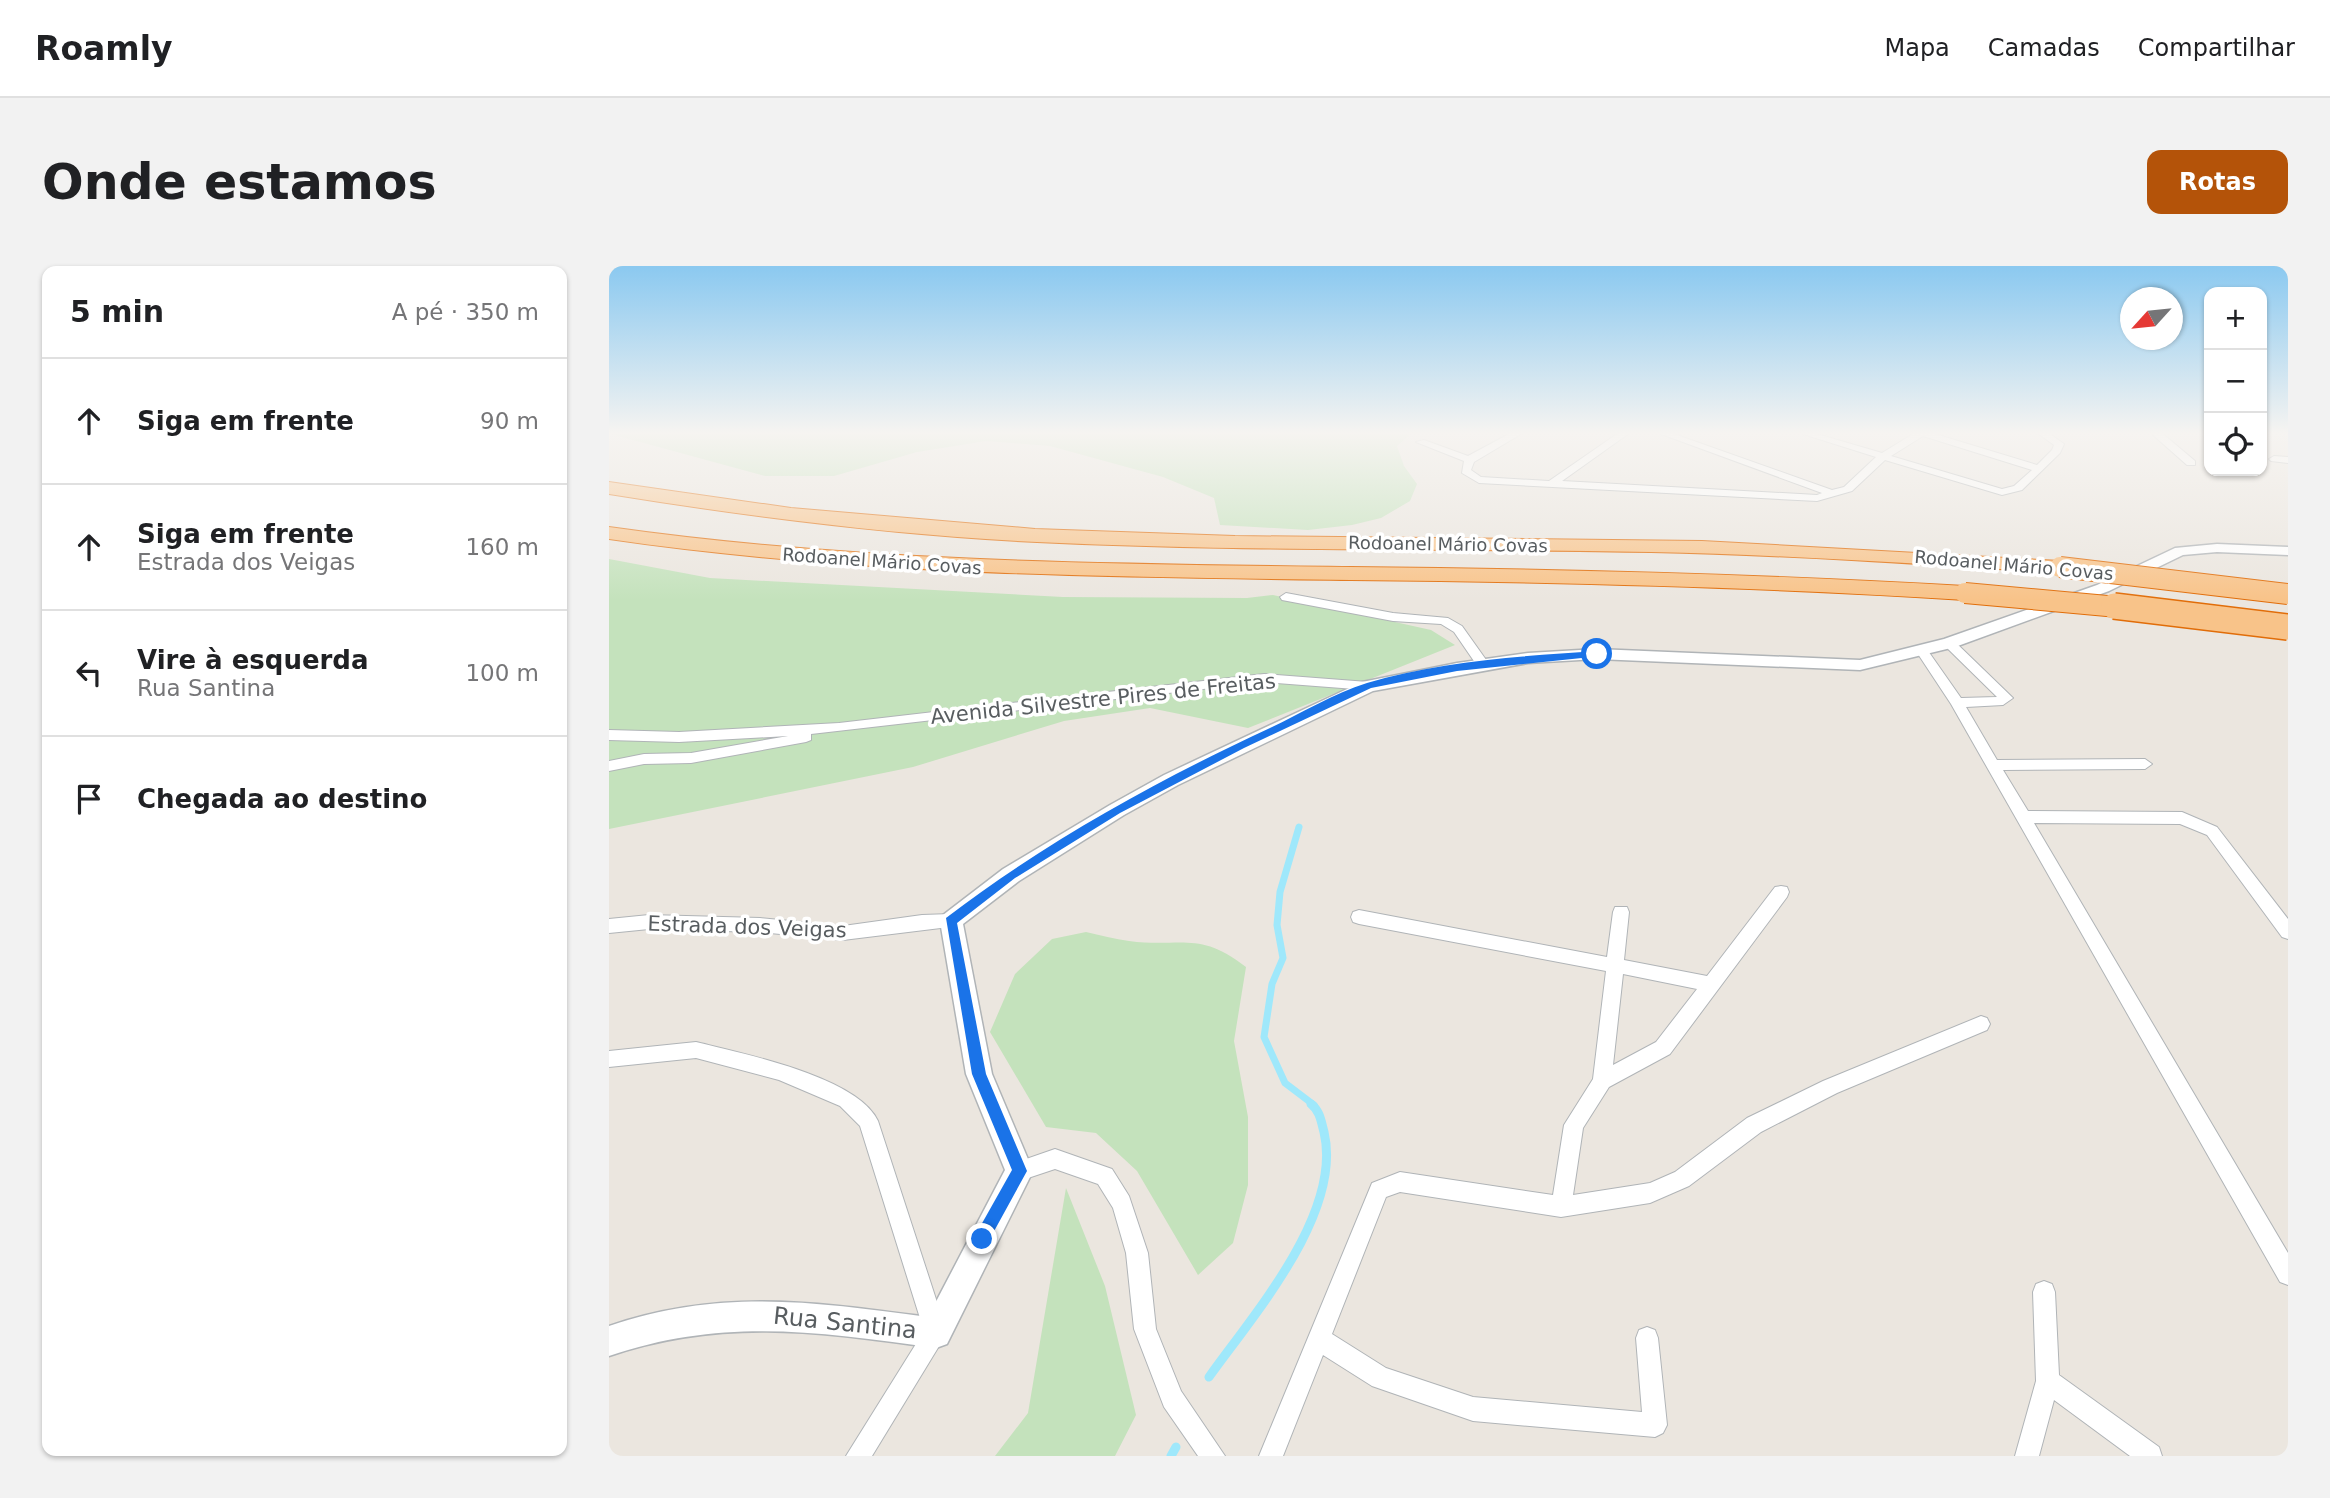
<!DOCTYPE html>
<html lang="pt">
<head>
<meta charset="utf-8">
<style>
  :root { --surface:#fff; --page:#f2f2f2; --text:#202124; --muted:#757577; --line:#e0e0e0; --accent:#b45309 }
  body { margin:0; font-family:"DejaVu Sans",sans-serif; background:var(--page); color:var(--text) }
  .controls { position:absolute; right:21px; top:21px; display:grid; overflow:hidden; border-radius:14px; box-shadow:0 2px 5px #0004 }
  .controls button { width:63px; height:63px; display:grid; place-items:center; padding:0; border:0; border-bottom:2px solid var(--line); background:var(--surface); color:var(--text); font:35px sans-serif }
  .compass { position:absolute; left:1511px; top:21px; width:63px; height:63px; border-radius:50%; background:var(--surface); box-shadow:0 2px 5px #0004; rotate:243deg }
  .stop { position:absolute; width:21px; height:21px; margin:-16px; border:5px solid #1a73e8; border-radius:50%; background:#fff }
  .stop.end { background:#1a73e8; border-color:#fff; box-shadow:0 2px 7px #0008 }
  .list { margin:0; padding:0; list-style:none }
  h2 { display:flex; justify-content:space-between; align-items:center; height:91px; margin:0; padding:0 28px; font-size:30px }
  h2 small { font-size:23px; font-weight:400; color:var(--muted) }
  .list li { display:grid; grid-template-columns:46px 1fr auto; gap:21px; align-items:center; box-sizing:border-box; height:126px; padding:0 28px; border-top:2px solid var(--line) }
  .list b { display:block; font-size:26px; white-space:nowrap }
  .list p { margin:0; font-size:23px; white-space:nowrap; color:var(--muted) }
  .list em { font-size:23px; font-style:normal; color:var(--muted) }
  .icon { flex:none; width:38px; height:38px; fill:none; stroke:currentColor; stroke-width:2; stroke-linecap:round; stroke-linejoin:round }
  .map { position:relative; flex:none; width:1679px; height:1190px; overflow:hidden; border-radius:14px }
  header { display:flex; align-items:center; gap:42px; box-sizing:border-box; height:98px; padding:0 35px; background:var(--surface); border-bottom:2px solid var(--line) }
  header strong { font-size:33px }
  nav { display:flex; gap:38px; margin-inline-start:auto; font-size:24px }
  .intro { display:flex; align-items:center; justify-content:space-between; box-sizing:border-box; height:168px; padding:0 42px }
  h1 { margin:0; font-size:49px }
  .button { padding:18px 32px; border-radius:14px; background:var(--accent); color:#fff; font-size:24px; font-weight:700 }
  main { display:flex; gap:42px; padding:0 42px }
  aside { flex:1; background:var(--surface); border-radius:14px; box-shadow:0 2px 5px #0004 }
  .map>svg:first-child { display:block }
  .green { fill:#c4e2bc }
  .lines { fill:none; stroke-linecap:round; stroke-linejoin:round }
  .stream-far1 { stroke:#9fe8fb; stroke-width:7 }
  .stream { stroke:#9fe8fb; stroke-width:9 }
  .minor-casing { stroke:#b0b4b7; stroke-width:2 }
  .tertiary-casing { stroke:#b0b4b7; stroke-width:3 }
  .motorway-casing { stroke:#e16d09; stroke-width:2 }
  .minor { fill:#fff; fill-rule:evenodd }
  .tertiary { fill:#fff; fill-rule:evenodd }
  .motorway { fill:#f8c389; fill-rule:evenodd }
  .motorway-bridge-far1-casing { stroke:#e16d09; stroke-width:22; stroke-linecap:butt }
  .motorway-bridge-casing { stroke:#e16d09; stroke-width:28; stroke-linecap:butt }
  .motorway-bridge-far1 { stroke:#f8c389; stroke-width:20 }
  .motorway-bridge { stroke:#f8c389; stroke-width:25 }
  .route { fill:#1a73e8 }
  .labels { text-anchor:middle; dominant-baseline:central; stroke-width:7; stroke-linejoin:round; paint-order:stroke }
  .far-street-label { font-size:18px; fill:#585d60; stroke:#fff }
  .street-label { font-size:21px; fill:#585d60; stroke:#fff }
  .near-street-label { font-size:24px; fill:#585d60; stroke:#fff }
</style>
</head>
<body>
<header>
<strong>Roamly</strong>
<nav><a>Mapa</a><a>Camadas</a><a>Compartilhar</a></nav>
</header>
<div class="intro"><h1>Onde estamos</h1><a class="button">Rotas</a></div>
<main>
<aside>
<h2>5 min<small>A pé · 350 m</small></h2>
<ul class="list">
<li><svg class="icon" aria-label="ahead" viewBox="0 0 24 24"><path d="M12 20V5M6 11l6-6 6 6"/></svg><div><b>Siga em frente</b></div><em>90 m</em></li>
<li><svg class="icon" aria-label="ahead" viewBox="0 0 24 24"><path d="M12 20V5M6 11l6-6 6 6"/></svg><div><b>Siga em frente</b><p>Estrada dos Veigas</p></div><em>160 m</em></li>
<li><svg class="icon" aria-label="left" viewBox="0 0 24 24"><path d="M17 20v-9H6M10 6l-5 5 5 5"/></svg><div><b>Vire à esquerda</b><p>Rua Santina</p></div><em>100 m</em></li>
<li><svg class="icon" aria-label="arrive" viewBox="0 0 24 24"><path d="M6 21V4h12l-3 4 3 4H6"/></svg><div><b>Chegada ao destino</b></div></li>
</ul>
</aside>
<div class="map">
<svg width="1679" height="1190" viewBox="0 0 1679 1190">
  <rect width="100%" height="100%" fill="#ebe6df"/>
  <path class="green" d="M 2,168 L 802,168 L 788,180 L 795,200 L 808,218 L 801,235 L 772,252 L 743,259 L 699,264 L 611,259 L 605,232 L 554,211 L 441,180 L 377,175 L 308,186 L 225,210 L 156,210 Z
    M 0,293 L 101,312 L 454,331 L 638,332 L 664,329 L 822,364 L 846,379 L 639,462 L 541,442 L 455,455 L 304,501 L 0,563 Z
    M 477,666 C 491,669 506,673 520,675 C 571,682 590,664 637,701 L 625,775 L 639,851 L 639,919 L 624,977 L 589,1009 L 528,905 L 487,867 L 437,861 L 381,766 L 406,708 L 443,673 Z
    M 457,922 L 496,1020 L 527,1149 L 506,1190 L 386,1190 L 419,1147 Z"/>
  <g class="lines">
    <path class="stream-far1" d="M 690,561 L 671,626 L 668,659 L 674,692 L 663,718 L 655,771 L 676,817 L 705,839"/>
    <path class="stream" d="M 600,1111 C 645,1048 734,947 715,866 C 712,855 711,845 702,838
      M 562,1190 L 567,1181"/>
    <g class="minor-casing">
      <path id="minor" d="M 900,168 L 912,168 L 865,196 L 862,204 L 872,211 L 940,215 L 1008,168 L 1019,168 L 953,215 L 1208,229 L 1213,227 L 1052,168 L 1065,168 L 1223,224 L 1235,221 L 1267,191 L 1194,168 L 1208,168 L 1273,187 L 1304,168 L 1326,168 L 1428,199 L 1443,184 L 1445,179 L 1430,168 L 1441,168 L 1455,178 L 1451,187 L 1413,224 L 1393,229 L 1276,194 L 1243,225 L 1208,235 L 870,217 L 853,207 L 855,195 L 807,176 L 815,174 L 859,190 ZM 1314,170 L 1423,204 L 1405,220 L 1393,223 L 1282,190 Z
        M 1543,168 L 1554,168 L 1586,195 L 1586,199 L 1578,199 Z
        M 1665,190 L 1679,191 L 1679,197 L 1662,195 L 1660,193 Z
        M 677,327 L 784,347 L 839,352 L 853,360 L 880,398 L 874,402 L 869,401 L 845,366 L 832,358 L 784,355 L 673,334 L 671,331 Z
        M 1340,373 L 1344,374 L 1404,432 L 1394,439 L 1357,441 L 1388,494 L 1536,493 L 1543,498 L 1536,503 L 1394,504 L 1419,545 L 1573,546 L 1608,561 L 1679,653 L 1679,673 L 1673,671 L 1598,569 L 1571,558 L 1425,557 L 1679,987 L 1679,1019 L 1671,1016 L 1342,438 L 1307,385 L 1313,381 L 1317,382 L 1352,432 L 1388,431 L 1336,380 L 1336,374 Z
        M 655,408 L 759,416 L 766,420 L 759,424 L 655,416 L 202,468 L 202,474 L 197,476 L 82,497 L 35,498 L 0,505 L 0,495 L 35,488 L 82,487 L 179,470 L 70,476 L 0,474 L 0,464 L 70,466 L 230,457 Z
        M 1172,620 L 1178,621 L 1180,626 L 1178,631 L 1061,788 L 1000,821 L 974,862 L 964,929 L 1041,917 L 1066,906 L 1138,852 L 1214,815 L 1372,750 L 1378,752 L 1381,758 L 1378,764 L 1228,827 L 1152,866 L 1080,920 L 1041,937 L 952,951 L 791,926 L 777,931 L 723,1068 L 777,1102 L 864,1131 L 1033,1146 L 1027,1072 L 1030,1064 L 1038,1061 L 1046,1064 L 1049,1072 L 1058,1159 L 1054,1167 L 1046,1171 L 864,1155 L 763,1120 L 714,1089 L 674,1190 L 650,1190 L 763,917 L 791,906 L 944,929 L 955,859 L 984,813 L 997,705 L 750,658 L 744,656 L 742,651 L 744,646 L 750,644 L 998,691 L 1004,646 L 1006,641 L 1018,641 L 1020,646 L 1015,694 L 1098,710 L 1166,621 ZM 1014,708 L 1088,723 L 1047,776 L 1004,799 Z
        M 342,648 L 348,650 L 350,655 L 348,660 L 234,674 L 151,666 L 40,663 L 0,667 L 0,653 L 40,649 L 151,652 L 234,660 L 313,649 Z
        M 87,776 C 132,787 249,811 269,855 L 338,1067 L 263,1190 L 237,1190 L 315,1065 L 251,860 L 231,840 L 170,814 L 87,792 L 0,801 L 0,785 Z
        M 446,883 L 503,903 L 520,930 L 539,987 L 547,1063 L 572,1125 L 616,1190 L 589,1190 L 555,1141 L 525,1063 L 517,987 L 504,942 L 489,918 L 446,903 L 410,915 L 403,912 L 400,905 L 403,898 Z
        M 1435,1015 L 1443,1018 L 1446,1026 L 1450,1109 L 1550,1181 L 1553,1190 L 1521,1190 L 1445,1134 L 1430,1190 L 1406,1190 L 1427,1115 L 1424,1026 L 1427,1018 Z"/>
    </g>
    <g class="tertiary-casing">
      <path id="tertiary" d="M 1608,278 L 1679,281 L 1679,289 L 1608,286 L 1574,289 L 1500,325 L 1346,381 L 1251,404 L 988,393 L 919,397 L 764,425 L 569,519 L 515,549 L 410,615 L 354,658 L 383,808 L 424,905 L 338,1078 L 327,1082 C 210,1066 115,1051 0,1090 L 0,1060 C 112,1022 205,1036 319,1051 L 396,904 L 357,808 L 331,655 L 334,649 L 394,603 L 501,539 L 555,509 L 753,416 L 848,397 L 919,387 L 988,383 L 1251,394 L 1335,373 L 1488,319 L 1566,282 Z"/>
    </g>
    <g class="motorway-casing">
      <path id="motorway" d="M 0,216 L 182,242 L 426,263 L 626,270 L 1093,275 L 1451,295 L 1462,301 L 1451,307 C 1315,298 1179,289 1042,286 C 838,282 633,286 428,276 C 285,269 142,251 0,228 Z
        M 0,261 C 246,296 494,298 742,301 C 947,303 1152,308 1356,320 L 1367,327 L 1356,334 C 1152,321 947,316 742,314 C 494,311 246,309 0,273 Z"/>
    </g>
    <use href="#minor" class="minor"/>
    <use href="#tertiary" class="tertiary"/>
    <use href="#motorway" class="motorway"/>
    <g class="motorway-bridge-far1-casing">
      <path id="motorway-bridge-far1" d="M 1451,301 L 1679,328
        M 1356,327 L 1520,342"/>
    </g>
    <g class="motorway-bridge-casing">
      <path id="motorway-bridge" d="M 1505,340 L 1679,361"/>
    </g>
    <use href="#motorway-bridge-far1" class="motorway-bridge-far1"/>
    <use href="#motorway-bridge" class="motorway-bridge"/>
  </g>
  <linearGradient id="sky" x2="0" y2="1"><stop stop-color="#8bc9f0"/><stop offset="0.5" stop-color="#f6f4f1"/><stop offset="1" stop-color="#f6f4f1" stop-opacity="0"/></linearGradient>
  <rect width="1679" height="334" fill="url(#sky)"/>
  <path class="route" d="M 988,385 L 992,390 L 848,405 L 762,422 L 635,482 L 511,547 L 406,612 L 348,657 L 377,808 L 418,905 L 378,978 L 367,978 L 367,968 L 403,904 L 363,808 L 337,652 C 438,575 547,515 661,462 C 693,447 725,427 758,417 C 830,395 914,390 988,385 Z"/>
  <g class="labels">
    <g class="far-street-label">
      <text transform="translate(839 278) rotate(1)">Rodoanel Mário Covas</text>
      <text transform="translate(273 295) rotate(4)">Rodoanel Mário Covas</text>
      <text transform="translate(1405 299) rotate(5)">Rodoanel Mário Covas</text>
    </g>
    <g class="street-label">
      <text transform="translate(494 433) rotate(-6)">Avenida Silvestre Pires de Freitas</text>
      <text transform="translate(138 661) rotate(2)">Estrada dos Veigas</text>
    </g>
    <g class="near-street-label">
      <text transform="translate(236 1057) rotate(6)">Rua Santina</text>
    </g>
  </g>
</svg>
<div class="controls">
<button>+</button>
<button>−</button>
<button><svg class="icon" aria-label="locate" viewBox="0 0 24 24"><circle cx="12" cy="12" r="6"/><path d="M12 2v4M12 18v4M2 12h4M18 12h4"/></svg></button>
</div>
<svg class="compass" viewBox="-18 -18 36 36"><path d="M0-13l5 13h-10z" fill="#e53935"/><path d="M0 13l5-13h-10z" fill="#757577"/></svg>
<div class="stop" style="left:988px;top:388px"></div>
<div class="stop end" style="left:373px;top:973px"></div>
</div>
</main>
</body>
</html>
